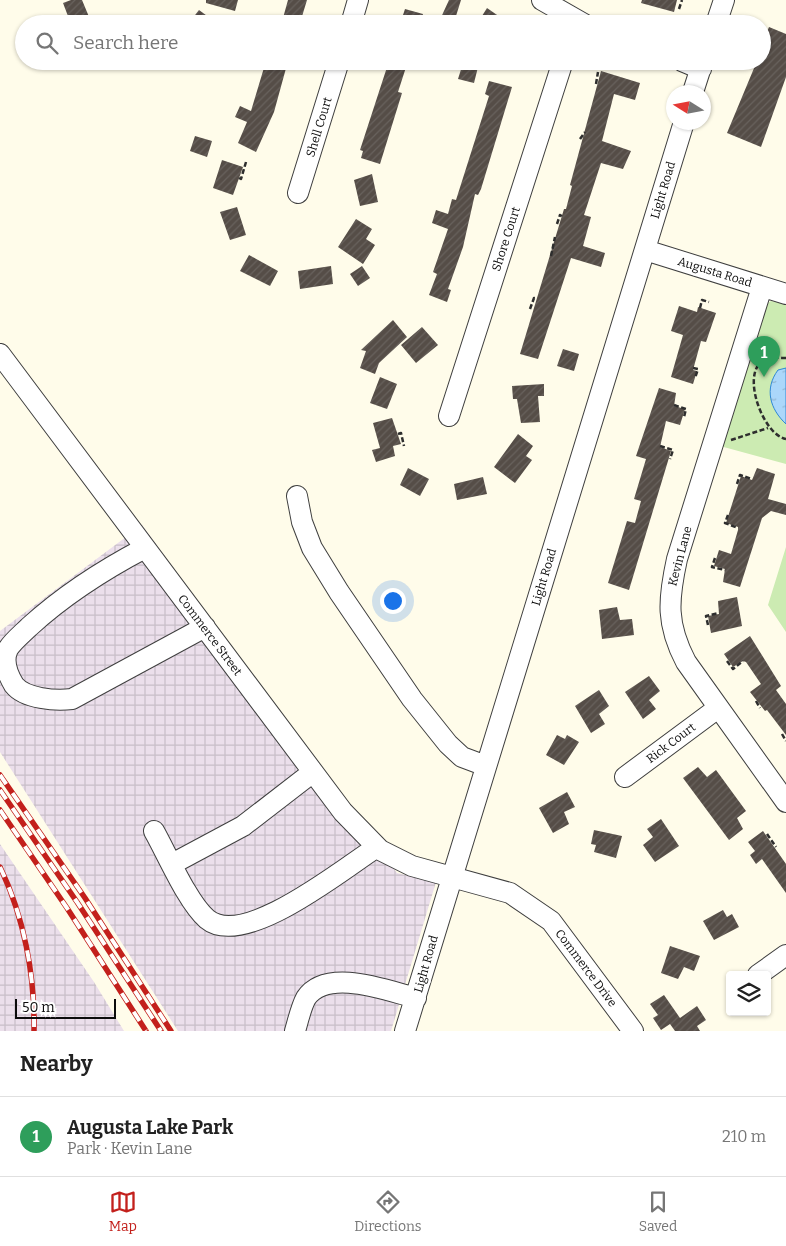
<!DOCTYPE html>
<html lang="en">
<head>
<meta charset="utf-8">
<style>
  :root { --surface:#fff; --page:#f6f6f6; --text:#222; --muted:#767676; --line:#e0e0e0; --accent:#c3201c }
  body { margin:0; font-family:Bitter,serif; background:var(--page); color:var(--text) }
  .controls { position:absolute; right:15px; bottom:15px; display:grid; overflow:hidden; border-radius:5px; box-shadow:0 1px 4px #0004 }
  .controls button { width:45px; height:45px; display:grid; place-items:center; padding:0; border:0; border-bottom:1px solid var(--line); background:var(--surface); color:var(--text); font:25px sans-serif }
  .compass { position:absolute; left:666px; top:85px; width:45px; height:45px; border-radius:50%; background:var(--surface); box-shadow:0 1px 4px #0004; rotate:281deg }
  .scale { position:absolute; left:15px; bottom:12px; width:101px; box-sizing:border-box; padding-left:5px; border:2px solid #0c0c0c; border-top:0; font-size:14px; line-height:18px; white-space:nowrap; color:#0c0c0c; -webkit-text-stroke:4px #fff; paint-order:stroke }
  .you { position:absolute; left:392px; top:600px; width:18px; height:18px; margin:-12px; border:4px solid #fff; border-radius:50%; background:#1a73e8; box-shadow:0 0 0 8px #1a73e833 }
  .badge { display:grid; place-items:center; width:32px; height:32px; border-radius:50%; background:var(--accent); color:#fff; font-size:16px; font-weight:700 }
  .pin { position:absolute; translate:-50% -41px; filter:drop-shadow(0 1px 2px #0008) }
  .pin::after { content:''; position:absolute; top:26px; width:18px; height:15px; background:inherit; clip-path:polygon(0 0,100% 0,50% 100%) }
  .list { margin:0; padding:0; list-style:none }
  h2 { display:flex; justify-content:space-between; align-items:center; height:65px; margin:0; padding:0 20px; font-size:21px }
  h2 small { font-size:16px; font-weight:400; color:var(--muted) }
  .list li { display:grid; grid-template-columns:32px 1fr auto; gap:15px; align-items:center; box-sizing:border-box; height:80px; padding:0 20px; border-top:1px solid var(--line) }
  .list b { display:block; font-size:19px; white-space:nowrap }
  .list p { margin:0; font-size:16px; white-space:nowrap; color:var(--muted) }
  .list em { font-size:16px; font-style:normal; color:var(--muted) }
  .icon { flex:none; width:28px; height:28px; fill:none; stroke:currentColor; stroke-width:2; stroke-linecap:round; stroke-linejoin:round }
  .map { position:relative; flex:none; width:786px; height:1031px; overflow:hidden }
  .search { position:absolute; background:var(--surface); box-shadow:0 1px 4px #0004; left:15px; right:15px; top:15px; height:55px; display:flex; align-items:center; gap:12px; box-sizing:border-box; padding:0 18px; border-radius:28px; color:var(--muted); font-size:19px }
  .sheet { height:145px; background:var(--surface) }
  nav { display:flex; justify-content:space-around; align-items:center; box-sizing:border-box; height:70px; border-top:1px solid var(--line); background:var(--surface); font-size:14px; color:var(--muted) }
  nav a { display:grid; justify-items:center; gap:2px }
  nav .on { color:var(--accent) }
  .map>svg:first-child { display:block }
  .industrial { fill:url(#industrial-grid) }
  .grass { fill:#ccebb2 }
  .water { fill:url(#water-ripples); stroke:#2e87d5 }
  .building { fill:url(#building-hatch) }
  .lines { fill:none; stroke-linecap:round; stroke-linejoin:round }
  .minor-casing { stroke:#3f3f3f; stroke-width:22 }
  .path { stroke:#2e2e2e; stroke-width:2.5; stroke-dasharray:5 2.5; stroke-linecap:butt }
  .minor { stroke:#fff; stroke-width:20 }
  .rail-casing { stroke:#c3201c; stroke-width:5.5 }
  .rail { stroke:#fff; stroke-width:4; stroke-dasharray:11; stroke-linecap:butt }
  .labels { text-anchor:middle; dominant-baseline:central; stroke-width:5; stroke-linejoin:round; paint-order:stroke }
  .street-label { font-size:12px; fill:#0c0c0c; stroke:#fff }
</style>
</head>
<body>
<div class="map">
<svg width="786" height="1031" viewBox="0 0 786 1031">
  <defs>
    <pattern id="industrial-grid" width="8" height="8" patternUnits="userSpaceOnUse" patternTransform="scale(1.25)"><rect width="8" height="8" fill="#ebdfeb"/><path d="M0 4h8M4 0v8" fill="none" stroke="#c8bec8"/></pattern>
    <pattern id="water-ripples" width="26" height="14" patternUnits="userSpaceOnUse" patternTransform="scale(1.25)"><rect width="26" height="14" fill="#abd7fa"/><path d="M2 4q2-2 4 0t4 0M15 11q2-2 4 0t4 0" fill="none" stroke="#92b7d5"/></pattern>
    <pattern id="building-hatch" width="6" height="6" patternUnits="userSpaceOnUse" patternTransform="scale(1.25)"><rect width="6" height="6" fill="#554d47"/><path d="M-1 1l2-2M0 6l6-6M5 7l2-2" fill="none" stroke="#68625d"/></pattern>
  </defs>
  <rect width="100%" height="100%" fill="#fffcea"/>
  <path class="industrial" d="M 142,525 L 397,873 L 436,882 L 391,1031 L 178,1031 L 0,752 L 0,631 Z
    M 0,844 L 94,982 L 124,1031 L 0,1031 Z"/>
  <path class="grass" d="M 771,301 L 786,304 L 786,464 L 720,446 L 766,304 Z
    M 786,547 L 786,632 L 768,605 Z"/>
  <path class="water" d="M 786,368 L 786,424 C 770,409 764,389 778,370 Z"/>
  <path class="building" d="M 71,0 L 82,0 L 92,24 L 71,24 L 63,3 Z
    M 206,0 L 238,0 L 235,11 L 206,3 Z
    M 288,0 L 307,0 L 300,23 L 283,18 Z
    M 449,0 L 461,0 L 456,16 L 472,21 L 472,24 L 438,24 Z
    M 642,0 L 677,0 L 674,12 L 641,3 Z
    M 487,8 L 510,24 L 477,24 Z
    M 405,9 L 423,14 L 420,24 L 400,24 Z
    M 199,10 L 218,24 L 188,24 Z
    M 769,27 L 786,34 L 786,77 L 761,147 L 727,133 L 757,61 L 762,61 L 762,44 Z
    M 266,61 L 288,61 L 274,112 L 256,152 L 238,143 L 247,122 L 235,117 L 240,106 L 251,111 Z
    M 389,61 L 408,61 L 398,92 L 402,93 L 380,164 L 361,158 L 363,151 L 360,150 Z
    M 463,63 L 478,67 L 474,83 L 458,79 Z
    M 601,71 L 640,83 L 635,100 L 614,94 L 602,141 L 631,151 L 623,169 L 601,163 L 584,215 L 591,217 L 583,246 L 605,253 L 601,267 L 571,258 L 538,359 L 520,354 L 564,209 L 566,209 L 572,186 L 570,185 Z
    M 489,81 L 512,87 L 481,189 L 478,195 L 475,194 L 463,247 L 448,289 L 451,290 L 447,302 L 429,295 L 437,274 L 433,272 L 448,229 L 432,223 L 436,210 L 448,214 L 452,199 L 456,200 L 489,96 L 485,94 Z
    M 195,136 L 212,141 L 207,157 L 190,151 Z
    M 222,160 L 243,167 L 233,195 L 213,188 Z
    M 372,174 L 378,202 L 360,206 L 354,180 Z
    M 237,207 L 246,235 L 230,240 L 220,212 Z
    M 356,219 L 372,229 L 366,239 L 375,245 L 363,264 L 338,247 Z
    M 249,255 L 278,271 L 270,286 L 240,271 Z
    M 331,266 L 333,284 L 300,289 L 298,271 Z
    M 362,266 L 370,278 L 358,286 L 350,274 Z
    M 679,306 L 697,312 L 698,307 L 716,313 L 706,342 L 701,341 L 693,370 L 697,371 L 693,384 L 671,377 L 683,335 L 671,331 Z
    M 393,320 L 407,337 L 379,363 L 375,374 L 360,368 L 366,351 L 361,350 Z
    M 422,327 L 438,345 L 416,363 L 401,345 Z
    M 563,349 L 579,354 L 574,371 L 557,366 Z
    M 380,377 L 397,384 L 387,409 L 370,403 Z
    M 544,384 L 544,396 L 538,396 L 540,422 L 521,423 L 517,399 L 513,399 L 512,386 Z
    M 659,388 L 676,393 L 674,406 L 685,409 L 680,425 L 666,421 L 660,447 L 671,451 L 629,590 L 608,583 L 627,521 L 635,523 L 641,501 L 634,499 L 646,459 L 636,456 Z
    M 392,418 L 401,444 L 393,446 L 395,456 L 376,462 L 372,450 L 380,448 L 373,423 Z
    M 518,434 L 533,446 L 526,456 L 532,460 L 515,483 L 494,467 Z
    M 408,468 L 429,479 L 420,496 L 400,485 Z
    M 757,468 L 775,474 L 768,499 L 786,504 L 786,515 L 771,511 L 762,518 L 740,587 L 723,582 L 725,569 L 714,566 L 719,550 L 731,554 L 738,530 L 738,527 L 726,523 L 741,476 L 752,480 Z
    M 483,477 L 487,494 L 457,500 L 454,484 Z
    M 737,597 L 742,626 L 711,633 L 708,616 L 719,614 L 718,601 Z
    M 617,607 L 620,620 L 632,619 L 634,635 L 602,639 L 599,610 Z
    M 750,636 L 781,686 L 776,690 L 786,704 L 786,735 L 767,710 L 765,711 L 750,692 L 761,684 L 746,662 L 743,661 L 733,667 L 724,654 Z
    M 649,676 L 660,691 L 649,700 L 656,709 L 643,719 L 625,692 Z
    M 599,690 L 609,706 L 599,714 L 605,724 L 591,733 L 575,706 Z
    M 557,735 L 565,739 L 567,735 L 579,742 L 564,765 L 546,755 Z
    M 698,767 L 707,777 L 716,770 L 746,811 L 737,818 L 743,829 L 729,840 L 683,778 Z
    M 567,792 L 575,807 L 564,812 L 569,824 L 553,833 L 539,808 Z
    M 661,819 L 679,846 L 655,862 L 643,845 L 653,837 L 647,829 Z
    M 594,830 L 622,836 L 616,858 L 594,852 L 596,845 L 591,844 Z
    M 763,831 L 786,864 L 786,893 L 762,859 L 756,864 L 750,855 L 755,851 L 748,842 Z
    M 723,910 L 727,917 L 732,914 L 739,927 L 714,940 L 703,921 Z
    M 670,946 L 700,956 L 694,971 L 684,967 L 678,979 L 661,973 Z
    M 664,995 L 680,1018 L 697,1006 L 706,1020 L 697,1026 L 700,1031 L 675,1031 L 670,1024 L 661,1030 L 653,1018 L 658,1015 L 650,1004 Z"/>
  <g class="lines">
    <g class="minor-casing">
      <path id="minor" d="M 542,0 L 584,24
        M 351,24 L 358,0
        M 716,24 L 724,0
        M 682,61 L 701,69
        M 693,92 L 703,61
        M 298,193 L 339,61
        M 645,250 L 786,294
        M 762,287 L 677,559 C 668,600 666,624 686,662 L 786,802
        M 0,354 L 343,812 L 380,850 L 412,866 L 510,893 L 551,921 L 633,1031
        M 449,416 L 563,61
        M 297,496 L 302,522 L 312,548 L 339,592 L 412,699 L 448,744 L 462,757 L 486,766
        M 145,548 C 103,570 64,595 29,627 C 22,634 13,641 8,649 C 2,661 8,675 14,685 C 25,699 56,701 72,699 L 205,627
        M 625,777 L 718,708
        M 154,831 C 167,854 188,903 207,919 C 244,950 344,868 377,847
        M 172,864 L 243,826 L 313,772
        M 758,975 L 786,955
        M 295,1031 C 298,1021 301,1007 306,998 C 327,967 388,991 416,998
        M 405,1031 L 684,122"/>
    </g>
    <path class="path" d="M 679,9 L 682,0
      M 596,84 L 598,72
      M 580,139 L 585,132
      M 239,178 L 241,179 L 246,162
      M 557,224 L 560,215 L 562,216
      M 551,256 L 555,237
      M 700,308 L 702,300 L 709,302
      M 530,309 L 534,298 L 537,299
      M 786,358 C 778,358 766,356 760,363 C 743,380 764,435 786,439
      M 693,368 L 698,369 L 695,378
      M 674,405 L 686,409 L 684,417
      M 398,434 L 401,433 L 404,446
      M 731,440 L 768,428
      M 660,446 L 673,450 L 670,459
      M 737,484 L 740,475 L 752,479
      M 728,515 L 725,523 L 738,528
      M 715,558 L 712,567 L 725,570
      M 708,625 L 706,616 L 719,613
      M 727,661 L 733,669 L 743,661
      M 756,701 L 760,708
      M 782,734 L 786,741
      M 767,834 L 776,847"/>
    <use href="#minor" class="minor"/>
    <g class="rail-casing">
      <path id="rail" d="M 0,775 L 85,898 L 171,1031
        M 0,790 L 77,902 L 161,1031
        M 0,810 L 67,908 L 146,1031
        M 0,867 C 24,917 35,975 34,1031"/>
    </g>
    <use href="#rail" class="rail"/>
  </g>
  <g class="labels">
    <g class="street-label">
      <text transform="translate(319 127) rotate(-73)">Shell Court</text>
      <text transform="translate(663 190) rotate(-73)">Light Road</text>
      <text transform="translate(506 239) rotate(-72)">Shore Court</text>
      <text transform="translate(715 272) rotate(17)">Augusta Road</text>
      <text transform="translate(680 556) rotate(-75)">Kevin Lane</text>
      <text transform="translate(544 577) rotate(-73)">Light Road</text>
      <text transform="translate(210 635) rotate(53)">Commerce Street</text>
      <text transform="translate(671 743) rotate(-37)">Rick Court</text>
      <text transform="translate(426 964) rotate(-74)">Light Road</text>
      <text transform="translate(586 968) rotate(53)">Commerce Drive</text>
    </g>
  </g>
</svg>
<div class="controls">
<button><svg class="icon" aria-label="layers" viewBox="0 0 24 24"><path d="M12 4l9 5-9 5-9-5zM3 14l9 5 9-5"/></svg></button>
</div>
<svg class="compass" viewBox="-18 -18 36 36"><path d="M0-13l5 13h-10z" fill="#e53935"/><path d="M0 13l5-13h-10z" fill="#767676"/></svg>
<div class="scale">50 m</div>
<div class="you"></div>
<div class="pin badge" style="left:764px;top:377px;background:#2e9e5b">1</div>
<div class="search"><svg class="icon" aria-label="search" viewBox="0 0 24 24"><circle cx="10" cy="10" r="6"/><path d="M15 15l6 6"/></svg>Search here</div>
</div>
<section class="sheet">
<h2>Nearby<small></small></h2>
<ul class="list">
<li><span class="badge" style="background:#2e9e5b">1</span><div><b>Augusta Lake Park</b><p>Park · Kevin Lane</p></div><em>210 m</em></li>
</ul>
</section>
<nav>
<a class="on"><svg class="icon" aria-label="map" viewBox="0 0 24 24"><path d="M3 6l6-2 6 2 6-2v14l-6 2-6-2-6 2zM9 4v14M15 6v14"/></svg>Map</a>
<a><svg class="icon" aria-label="directions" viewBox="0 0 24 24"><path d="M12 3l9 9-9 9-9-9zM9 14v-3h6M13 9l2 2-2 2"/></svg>Directions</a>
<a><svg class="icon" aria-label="saved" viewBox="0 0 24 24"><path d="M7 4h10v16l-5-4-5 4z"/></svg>Saved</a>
</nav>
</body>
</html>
